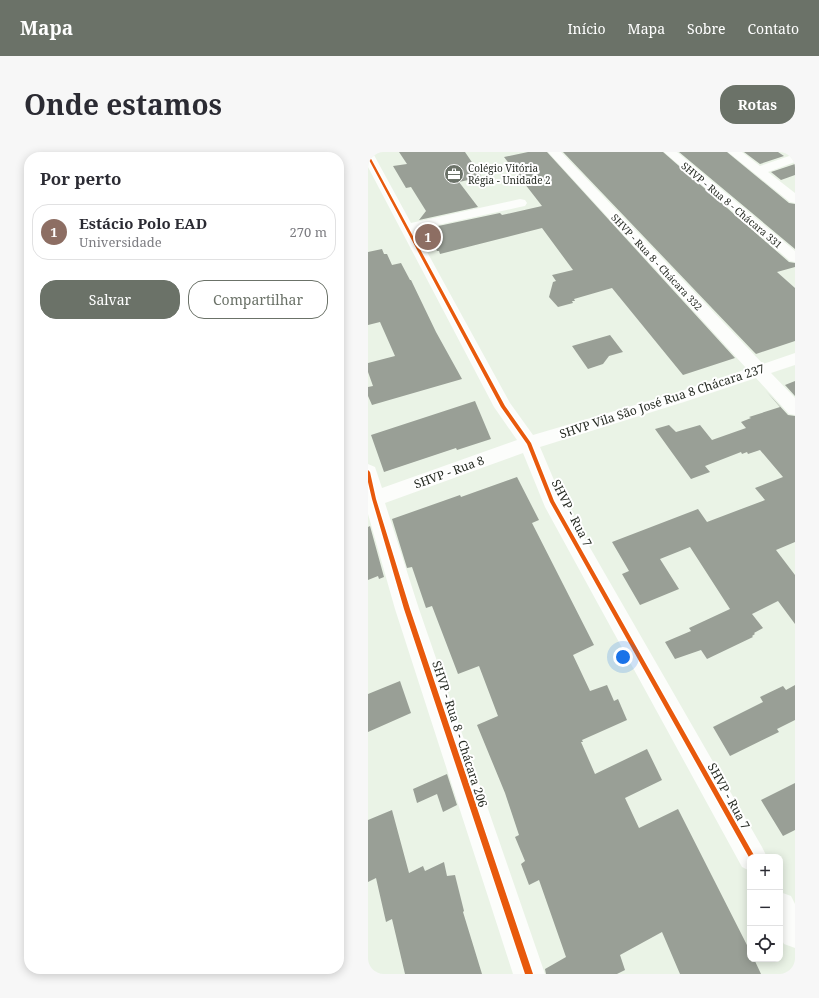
<!DOCTYPE html>
<html lang="pt">
<head>
<meta charset="utf-8">
<style>
  :root { --surface:#fff; --page:#f7f7f7; --text:#2b2b33; --muted:#7c7c81; --line:#e1e1e2; --accent:#6b7268 }
  body { margin:0; font-family:"Noto Serif",serif; background:var(--page); color:var(--text) }
  .controls { position:absolute; right:12px; bottom:12px; display:grid; overflow:hidden; border-radius:8px; box-shadow:0 2px 10px #0003 }
  .controls button { width:36px; height:36px; display:grid; place-items:center; padding:0; border:0; border-bottom:1px solid var(--line); background:var(--surface); color:var(--text); font:20px sans-serif }
  .you { position:absolute; left:255px; top:505px; width:14px; height:14px; margin:-10px; border:3px solid #fff; border-radius:50%; background:#1a73e8; box-shadow:0 0 0 6px #1a73e833 }
  .badge { display:grid; place-items:center; width:26px; height:26px; border-radius:50%; background:var(--accent); color:#fff; font-size:13px; font-weight:700 }
  .pin { position:absolute; translate:-50% -50%; border:2px solid #fff; box-shadow:0 1px 4px #0006 }
  .list { margin:0; padding:0; list-style:none }
  h2 { display:flex; justify-content:space-between; align-items:center; height:52px; margin:0; padding:0 16px; font-size:17px }
  h2 small { font-size:13px; font-weight:400; color:var(--muted) }
  .list li { display:grid; grid-template-columns:26px 1fr auto; gap:12px; align-items:center; box-sizing:border-box; height:56px; margin:0 8px 8px; padding:0 8px; border:1px solid var(--line); border-radius:16px }
  .list b { display:block; font-size:15px; white-space:nowrap }
  .list p { margin:0; font-size:13px; white-space:nowrap; color:var(--muted) }
  .list em { font-size:13px; font-style:normal; color:var(--muted) }
  .actions { display:flex; gap:8px; padding:12px 16px }
  .actions a { flex:1; padding:9px 0; border:1px solid var(--accent); border-radius:16px; text-align:center; font-size:14px; color:var(--accent) }
  .actions .main { background:var(--accent); color:#fff }
  .icon { flex:none; width:22px; height:22px; fill:none; stroke:currentColor; stroke-width:2; stroke-linecap:round; stroke-linejoin:round }
  .map { position:relative; flex:none; width:427px; height:822px; overflow:hidden; border-radius:16px }
  header { display:flex; align-items:center; gap:24px; box-sizing:border-box; height:56px; padding:0 20px; background:var(--accent); color:#fff }
  header strong { font-size:19px }
  nav { display:flex; gap:22px; margin-inline-start:auto; font-size:14px }
  .intro { display:flex; align-items:center; justify-content:space-between; box-sizing:border-box; height:96px; padding:0 24px }
  h1 { margin:0; font-size:28px }
  .button { padding:10px 18px; border-radius:16px; background:var(--accent); color:#fff; font-size:14px; font-weight:700 }
  main { display:flex; gap:24px; padding:0 24px }
  aside { flex:1; background:var(--surface); border-radius:16px; box-shadow:0 2px 10px #0003 }
  .map>svg:first-child { display:block }
  .building { fill:#999f96 }
  .lines { fill:none; stroke-linecap:round; stroke-linejoin:round }
  .minor { fill:#fcfdfb; fill-rule:evenodd }
  .cycleway-casing { stroke:#fff; stroke-width:3 }
  .cycleway { fill:#e8590c; fill-rule:evenodd }
  .labels { text-anchor:middle; dominant-baseline:central; stroke-width:4; stroke-linejoin:round; paint-order:stroke }
  .far-poi-label { font-size:10px; fill:#272c24; stroke:#fff; text-anchor:start }
  .far-street-label { font-size:10px; fill:#272c24; stroke:#fff }
  .street-label { font-size:12px; fill:#272c24; stroke:#fff }
</style>
</head>
<body>
<header>
<strong>Mapa</strong>
<nav><a>Início</a><a>Mapa</a><a>Sobre</a><a>Contato</a></nav>
</header>
<div class="intro"><h1>Onde estamos</h1><a class="button">Rotas</a></div>
<main>
<aside>
<h2>Por perto<small></small></h2>
<ul class="list">
<li><span class="badge" style="background:#8d6e63">1</span><div><b>Estácio Polo EAD</b><p>Universidade</p></div><em>270 m</em></li>
</ul>
<div class="actions"><a class="main">Salvar</a><a>Compartilhar</a></div>
</aside>
<div class="map">
<svg width="427" height="822" viewBox="0 0 427 822">
  <rect width="100%" height="100%" fill="#eaf3e6"/>
  <path class="building" d="M 31,0 L 97,0 L 114,25 L 91,30 L 110,55 L 51,68 L 58,59 L 43,35 L 38,36 L 25,14 L 39,12 Z
    M 160,0 L 179,0 L 367,206 L 315,223 L 244,136 L 206,147 L 207,149 L 204,149 L 205,151 L 190,155 L 181,145 L 185,130 L 188,129 L 184,123 L 205,118 L 174,76 L 72,102 L 71,99 L 69,99 L 56,77 L 132,61 L 134,63 L 174,54 L 136,5 Z
    M 195,0 L 295,0 L 421,110 L 427,111 L 427,115 L 409,120 L 427,136 L 427,189 L 388,202 L 386,200 Z
    M 311,0 L 359,0 L 421,51 L 427,52 L 427,97 Z
    M 376,0 L 410,0 L 416,4 L 392,12 Z
    M 427,12 L 427,23 L 413,28 L 403,20 Z
    M 14,97 L 16,102 L 19,102 L 24,113 L 33,111 L 42,128 L 43,128 L 68,180 L 94,227 L 4,253 L 0,244 L 0,235 L 5,234 L 0,220 L 0,211 L 27,204 L 12,170 L 0,173 L 0,100 Z
    M 242,183 L 255,200 L 241,204 L 235,212 L 220,217 L 204,194 Z
    M 427,229 L 427,244 L 417,233 Z
    M 398,239 L 420,263 L 427,264 L 427,390 L 408,398 L 427,423 L 427,472 L 410,449 L 384,462 L 395,476 L 386,481 L 387,482 L 384,484 L 385,485 L 339,507 L 333,498 L 307,507 L 297,490 L 323,479 L 321,476 L 362,457 L 322,395 L 292,407 L 311,437 L 272,453 L 254,422 L 261,419 L 244,390 L 330,357 L 339,370 L 397,348 L 387,336 L 415,325 L 392,298 L 380,302 L 379,300 L 374,302 L 373,300 L 337,314 L 342,320 L 323,327 L 287,277 L 301,273 L 308,280 L 332,273 L 344,288 L 378,276 L 373,270 L 383,266 L 381,265 L 412,255 Z
    M 107,249 L 123,287 L 89,298 L 88,296 L 16,320 L 3,283 Z
    M 149,325 L 171,368 L 164,371 L 226,493 L 205,503 L 222,539 L 239,533 L 246,549 L 250,547 L 259,568 L 214,588 L 215,590 L 213,590 L 227,622 L 279,597 L 294,628 L 257,646 L 271,676 L 310,657 L 382,799 L 382,807 L 386,807 L 393,822 L 312,822 L 294,780 L 252,803 L 257,818 L 249,822 L 178,822 L 177,817 L 198,805 L 171,728 L 161,733 L 153,712 L 157,709 L 147,685 L 151,683 L 137,641 L 109,573 L 130,564 L 111,514 L 90,522 L 64,454 L 58,456 L 44,415 L 39,416 L 24,367 L 92,343 L 93,345 Z
    M 2,374 L 16,425 L 11,427 L 10,424 L 0,428 L 0,375 Z
    M 32,529 L 43,561 L 0,580 L 0,542 Z
    M 427,533 L 427,568 L 409,577 L 411,580 L 362,604 L 345,575 L 395,550 L 392,545 L 415,534 L 418,538 Z
    M 79,622 L 89,653 L 75,660 L 69,642 L 49,651 L 45,637 Z
    M 427,631 L 427,678 L 415,684 L 393,648 Z
    M 24,658 L 41,721 L 55,714 L 57,719 L 76,710 L 79,724 L 87,723 L 96,759 L 95,760 L 114,822 L 37,822 L 24,767 L 18,770 L 8,726 L 0,730 L 0,668 Z"/>
  <g class="lines">
    <path class="minor" d="M 0,0 L 4,0 L 6,3 L 43,71 L 152,47 L 157,48 L 159,51 L 157,54 L 152,55 L 47,78 L 142,251 L 165,283 L 304,242 L 379,217 L 180,0 L 193,0 L 395,212 L 427,201 L 427,213 L 403,221 L 427,246 L 427,263 L 421,262 L 388,226 L 316,250 L 172,295 L 194,347 L 394,695 L 399,705 L 382,705 L 382,719 L 374,715 L 177,355 L 155,301 L 17,351 L 51,457 L 177,822 L 145,822 L 27,457 L 0,362 L 0,312 L 7,315 L 14,336 L 149,288 L 126,255 L 0,15 Z
      M 296,0 L 309,0 L 427,99 L 427,110 L 422,109 Z
      M 360,0 L 374,0 L 392,14 L 427,2 L 427,10 L 400,20 L 427,41 L 427,51 L 422,50 Z
      M 412,740 L 423,744 L 427,752 L 427,796 L 416,792 L 412,785 Z"/>
    <g class="cycleway-casing">
      <path id="cycleway" d="M 0,2 L 1,3 L 137,254 L 163,291 L 186,349 L 387,705 L 382,705 L 382,707 L 182,350 L 159,292 L 133,255 L 0,6 Z
        M 0,318 L 2,320 L 8,347 L 42,457 L 165,822 L 157,822 L 36,457 L 4,347 L 0,330 Z"/>
    </g>
    <use href="#cycleway" class="cycleway"/>
  </g>
  <defs>
    <g id="office-disc" transform="scale(1)"><circle r="9.5" fill="#6b7268" stroke="#fff"/><path d="M-6-3h4V-5.5h4V-3h4V5H-6ZM-1-4.5V-3h2v-1.5ZM-6 0V1H6V0Z" fill="#fff"/></g>
  </defs>
  <g fill-rule="evenodd">
    <use href="#office-disc" x="86" y="22"/>
  </g>
  <g class="labels">
    <g class="far-poi-label">
      <text x="100" y="16">Colégio Vitória<tspan x="100" dy="12">Régia - Unidade 2</tspan></text>
    </g>
    <g class="far-street-label">
      <text transform="translate(364 53) rotate(40)">SHVP - Rua 8 - Chácara 331</text>
      <text transform="translate(289 110) rotate(47)">SHVP - Rua 8 - Chácara 332</text>
    </g>
    <g class="street-label">
      <text transform="translate(294 249) rotate(-18)">SHVP Vila São José Rua 8 Chácara 237</text>
      <text transform="translate(81 320) rotate(-20)">SHVP - Rua 8</text>
      <text transform="translate(204 361) rotate(63)">SHVP - Rua 7</text>
      <text transform="translate(92 582) rotate(72)">SHVP - Rua 8 - Chácara 206</text>
      <text transform="translate(361 644) rotate(61)">SHVP - Rua 7</text>
    </g>
  </g>
</svg>
<div class="controls">
<button>+</button>
<button>−</button>
<button><svg class="icon" aria-label="locate" viewBox="0 0 24 24"><circle cx="12" cy="12" r="6"/><path d="M12 2v4M12 18v4M2 12h4M18 12h4"/></svg></button>
</div>
<div class="you"></div>
<div class="pin badge" style="left:60px;top:85px;background:#8d6e63">1</div>
</div>
</main>
</body>
</html>
